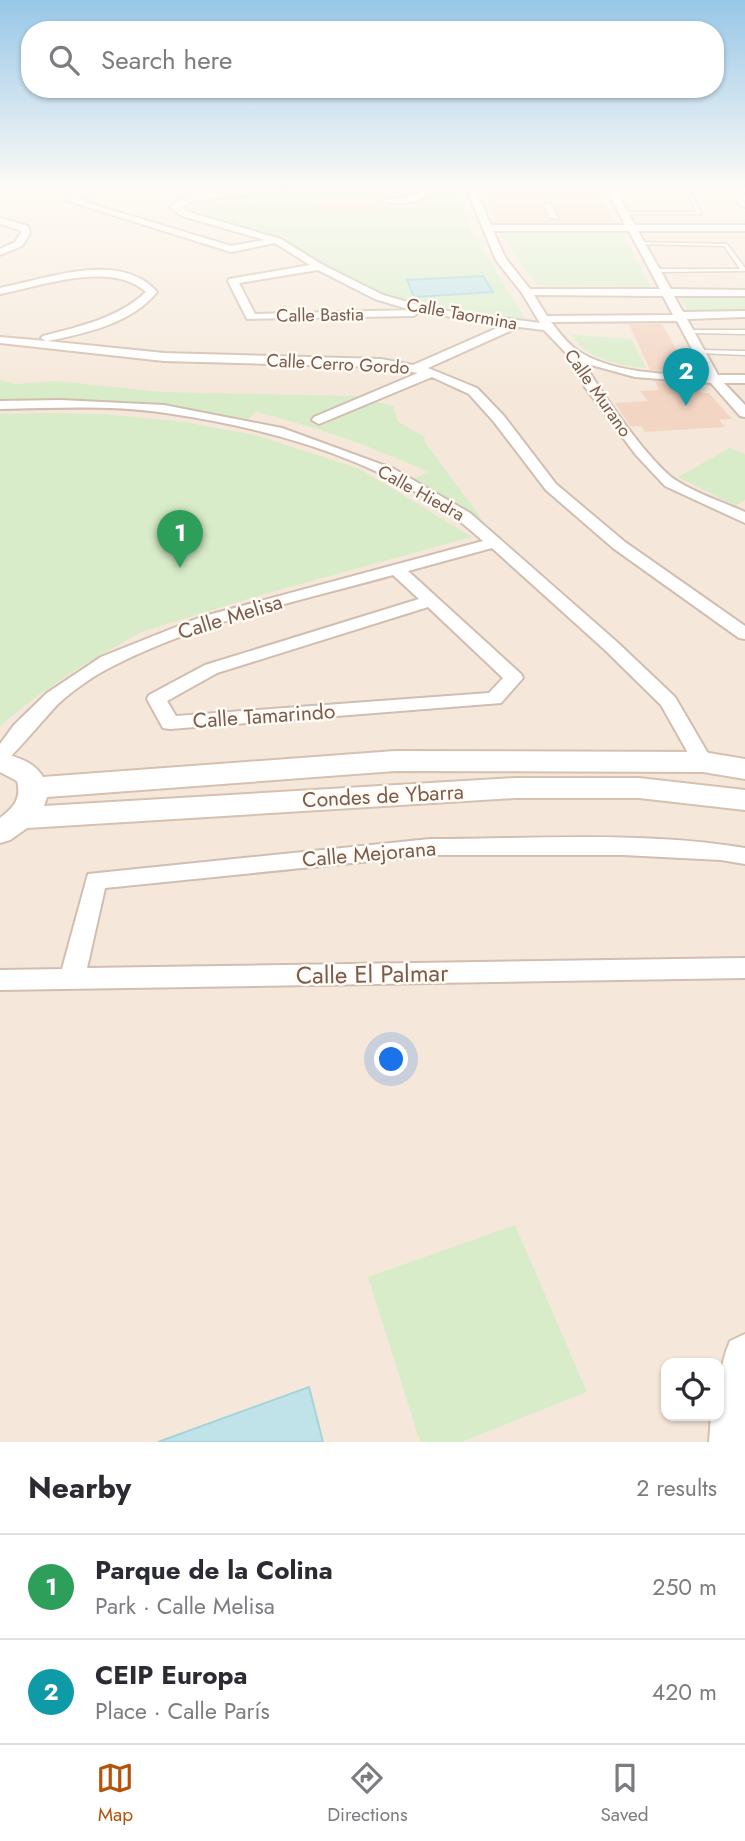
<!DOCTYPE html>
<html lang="en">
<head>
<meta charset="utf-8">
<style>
  :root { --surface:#fff; --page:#f7f7f7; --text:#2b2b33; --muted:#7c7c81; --line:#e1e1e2; --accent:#b45309 }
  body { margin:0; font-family:Jost,sans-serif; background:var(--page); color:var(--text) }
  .controls { position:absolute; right:21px; bottom:21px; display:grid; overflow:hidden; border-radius:14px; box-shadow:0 2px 5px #0004 }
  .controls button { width:63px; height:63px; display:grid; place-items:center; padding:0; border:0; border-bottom:2px solid var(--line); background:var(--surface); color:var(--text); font:35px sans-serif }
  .you { position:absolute; left:392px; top:1060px; width:24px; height:24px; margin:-18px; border:5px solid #fff; border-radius:50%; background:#1a73e8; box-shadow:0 0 0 10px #1a73e833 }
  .badge { display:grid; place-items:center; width:46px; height:46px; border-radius:50%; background:var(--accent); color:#fff; font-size:23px; font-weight:700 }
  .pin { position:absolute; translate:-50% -58px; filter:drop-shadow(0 2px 4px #0008) }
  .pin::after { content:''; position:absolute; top:37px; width:24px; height:21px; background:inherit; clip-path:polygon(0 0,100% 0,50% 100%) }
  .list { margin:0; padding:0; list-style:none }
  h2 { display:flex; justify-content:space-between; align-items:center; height:91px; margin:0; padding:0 28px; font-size:30px }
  h2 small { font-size:23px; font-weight:400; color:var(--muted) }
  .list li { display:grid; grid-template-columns:46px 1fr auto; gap:21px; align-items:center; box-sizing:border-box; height:105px; padding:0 28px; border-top:2px solid var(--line) }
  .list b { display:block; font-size:26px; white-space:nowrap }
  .list p { margin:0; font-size:23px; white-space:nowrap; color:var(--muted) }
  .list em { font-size:23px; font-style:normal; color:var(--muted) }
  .icon { flex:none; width:38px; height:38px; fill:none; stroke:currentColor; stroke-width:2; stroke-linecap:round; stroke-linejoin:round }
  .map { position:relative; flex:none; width:745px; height:1442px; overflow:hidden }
  .search { position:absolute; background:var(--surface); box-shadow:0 2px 5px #0004; left:21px; right:21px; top:21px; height:77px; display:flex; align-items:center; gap:18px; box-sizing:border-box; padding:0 24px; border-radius:28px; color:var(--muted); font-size:26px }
  .sheet { height:301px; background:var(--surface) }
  nav { display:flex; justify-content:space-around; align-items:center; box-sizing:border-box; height:98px; border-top:2px solid var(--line); background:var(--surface); font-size:19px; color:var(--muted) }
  nav a { display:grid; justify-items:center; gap:4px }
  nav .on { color:var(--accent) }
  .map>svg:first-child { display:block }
  .residential { fill:#f5e8da; fill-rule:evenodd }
  .green { fill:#d8ecc9 }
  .water { fill:#bfe3e8; stroke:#a5d3da; stroke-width:2 }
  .building { fill:#f3d5c3; fill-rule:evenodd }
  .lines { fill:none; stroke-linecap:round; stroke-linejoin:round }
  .lane-casing { stroke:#d1beb0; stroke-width:3 }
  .street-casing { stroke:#d1beb0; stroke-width:4 }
  .secondary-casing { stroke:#d6c0b0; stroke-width:4 }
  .lane { fill:#fff; fill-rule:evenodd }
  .street { fill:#fff; fill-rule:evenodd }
  .secondary { fill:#fff; fill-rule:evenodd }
  .labels { text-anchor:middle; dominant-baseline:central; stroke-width:5; stroke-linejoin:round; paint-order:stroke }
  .far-street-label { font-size:18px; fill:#7a5c4d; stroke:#fffaf3 }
  .street-label { font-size:21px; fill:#7a5c4d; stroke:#fffaf3 }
  .near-street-label { font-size:24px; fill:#7a5c4d; stroke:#fffaf3 }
</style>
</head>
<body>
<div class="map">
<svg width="745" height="1442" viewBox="0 0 745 1442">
  <rect width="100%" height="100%" fill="#fdf6ec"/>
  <path class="residential" d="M 0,190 L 745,190 L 745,1442 L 0,1442 ZM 666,1363 L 719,1363 L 719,1416 L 666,1416 Z"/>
  <path class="green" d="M 286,190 L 457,191 L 472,232 L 526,320 L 521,322 L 433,310 L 384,296 L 278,241 L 185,214 L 180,202 Z
    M 499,232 L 622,232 L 651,287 L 537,285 Z
    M 745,295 L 745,313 L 690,313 L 679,296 Z
    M 572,335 L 632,339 L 646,368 C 621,366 585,359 572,335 Z
    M 0,380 L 17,384 L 56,381 L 162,392 L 356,396 L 393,406 L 398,422 L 425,437 L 424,441 L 481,518 L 475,524 L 406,482 L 428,472 C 371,446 315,426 255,412 L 244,425 L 164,409 L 0,405 Z
    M 40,413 L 106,414 L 184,422 L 255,435 L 360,469 L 472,537 L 264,594 L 141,632 L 75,670 L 33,699 L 0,726 L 0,414 Z
    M 730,448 L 745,454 L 745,500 L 735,506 L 678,477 Z
    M 515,1225 L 587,1392 L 462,1442 L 420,1442 L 368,1277 Z"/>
  <path class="water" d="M 483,276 L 493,292 L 414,297 L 407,280 Z
    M 309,1387 L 323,1442 L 158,1442 Z"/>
  <path class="building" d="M 484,190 L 596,190 L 614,222 L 496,222 ZM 548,200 L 554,205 L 559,221 L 548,218 L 542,207 Z
    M 385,194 L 386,197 L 382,201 L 391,209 L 319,211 L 315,197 Z
    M 629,324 L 662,324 L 689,372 L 650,370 Z
    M 655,381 L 696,384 L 701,393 L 709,393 L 732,419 L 719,420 L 725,427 L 645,432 L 641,426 L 631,427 L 615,403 L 648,401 L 640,391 L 659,390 Z"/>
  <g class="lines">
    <g class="lane-casing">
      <path id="lane" d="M 685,190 L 689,190 L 702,214 L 622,214 L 620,213 L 622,212 L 697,212 Z
        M 637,242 L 727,244 L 745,268 L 745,271 L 653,272 L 652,271 L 655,269 L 740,269 L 724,246 L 639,244 Z
        M 690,330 L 745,330 L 745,334 L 688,333 L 688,331 Z
        M 701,350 L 745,351 L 745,355 L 699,353 L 698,352 Z"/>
    </g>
    <g class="street-casing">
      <path id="street" d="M 89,190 L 102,190 L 78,200 L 231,246 L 265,240 L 182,216 L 170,207 C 195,187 258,190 290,190 L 192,201 L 181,207 L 188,212 L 281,239 L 323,265 L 383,295 L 432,309 L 540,323 L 522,293 L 496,260 L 467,190 L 475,190 L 491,225 L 625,225 L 607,190 L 616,190 L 635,225 L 745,225 L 745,231 L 638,231 L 671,289 L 745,290 L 745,296 L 674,296 L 683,312 L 745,311 L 745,317 L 687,319 L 718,375 L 745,375 L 745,383 L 724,383 L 745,405 L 745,417 L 740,416 L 711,383 L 635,377 L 584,363 C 600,391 650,464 677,481 C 697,494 723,502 745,512 L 745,523 L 665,486 L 636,455 L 585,387 L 567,354 L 544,330 L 519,327 L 428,368 L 477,388 L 504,416 L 556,484 L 625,542 L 745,626 L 745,639 L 739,638 L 613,548 L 546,490 L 494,422 L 469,394 L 432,377 L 319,424 L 312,420 L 314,417 L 418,373 L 381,367 L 164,361 L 0,343 L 0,337 L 46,341 L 41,338 L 43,336 C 78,327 119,318 146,292 C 111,260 42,286 0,294 L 0,288 C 47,279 120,250 157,292 C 132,323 85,334 47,341 L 164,353 L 381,359 L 413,365 L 504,325 L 419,312 L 414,316 L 247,319 L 228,281 L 229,279 L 310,265 L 275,243 L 231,252 L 65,200 ZM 493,231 L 629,231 L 660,289 L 530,289 L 506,259 ZM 318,270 L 375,299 L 411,310 L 255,314 L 239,283 ZM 534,295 L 663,296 L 673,315 L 547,316 ZM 677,321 L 706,375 C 668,375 609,373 577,350 C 568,344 558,331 551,322 Z
        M 425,190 L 437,190 C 423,200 399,208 384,200 L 411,196 Z
        M 548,203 L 552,206 L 558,219 L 550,217 L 544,206 Z
        M 0,218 L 28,226 L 30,233 L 22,246 L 0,255 L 0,249 L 15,242 L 21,233 L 20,230 L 0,224 Z
        M 61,400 L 164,405 L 282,428 L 394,469 L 470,513 L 617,642 L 675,697 L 713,762 L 710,767 L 696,767 L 661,705 L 605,650 L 492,548 L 408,571 L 521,674 L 523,678 L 501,703 L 170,729 L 163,728 L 147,699 L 149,695 L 205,665 L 419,599 L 393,575 C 300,601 201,621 115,665 C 96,674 73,690 58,704 C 47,715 8,763 0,765 L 0,744 L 14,725 L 47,693 L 101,657 L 201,617 L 483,541 C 399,464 277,429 166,413 C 112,405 54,408 0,409 L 0,401 ZM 428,607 L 503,678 L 489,693 L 176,716 L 167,701 L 217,673 Z
        M 430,839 C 534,839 642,831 745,848 L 745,864 L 721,860 L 623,855 L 430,855 L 105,888 L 87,968 L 745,958 L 745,978 L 0,990 L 0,970 L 62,969 L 88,874 Z"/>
    </g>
    <g class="secondary-casing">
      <path id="secondary" d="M 727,190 L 740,190 L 745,196 L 745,207 L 741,206 Z
        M 395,751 L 703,752 L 745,759 L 745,779 L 703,772 L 395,771 L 47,797 L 44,806 L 515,778 L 639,778 L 745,790 L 745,810 L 639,798 L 515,798 L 27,828 L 10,840 L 0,843 L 0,818 C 13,808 22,799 17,781 L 0,772 L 0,752 C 18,758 33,761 43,777 Z
        M 745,1334 L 745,1442 L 709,1442 L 711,1416 L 719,1416 C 719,1389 719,1366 730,1341 Z"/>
    </g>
    <use href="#lane" class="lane"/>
    <use href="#street" class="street"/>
    <use href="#secondary" class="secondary"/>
  </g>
  <linearGradient id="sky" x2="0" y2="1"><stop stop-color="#97c7e8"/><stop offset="0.48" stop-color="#fefbf6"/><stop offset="1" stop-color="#fefbf6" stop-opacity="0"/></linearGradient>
  <rect width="745" height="392" fill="url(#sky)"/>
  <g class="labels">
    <g class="far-street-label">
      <text transform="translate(462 314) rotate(10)">Calle Taormina</text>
      <text transform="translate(320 315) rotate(-1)">Calle Bastia</text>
      <text transform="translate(338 364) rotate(3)">Calle Cerro Gordo</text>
      <text transform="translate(598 393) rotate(55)">Calle Murano</text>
      <text transform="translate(421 493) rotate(29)">Calle Hiedra</text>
    </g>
    <g class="street-label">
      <text transform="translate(230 617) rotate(-17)">Calle Melisa</text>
      <text transform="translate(264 716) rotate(-4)">Calle Tamarindo</text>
      <text transform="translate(383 796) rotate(-3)">Condes de Ybarra</text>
      <text transform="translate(369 854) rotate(-5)">Calle Mejorana</text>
    </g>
    <g class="near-street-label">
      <text transform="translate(372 974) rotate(-1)">Calle El Palmar</text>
    </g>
  </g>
</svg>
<div class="controls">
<button><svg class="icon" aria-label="locate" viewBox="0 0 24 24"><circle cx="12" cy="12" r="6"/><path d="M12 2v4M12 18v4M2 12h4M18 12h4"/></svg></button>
</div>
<div class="you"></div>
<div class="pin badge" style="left:180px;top:568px;background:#2e9e5b">1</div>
<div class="pin badge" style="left:686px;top:406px;background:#0f9aa8">2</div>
<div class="search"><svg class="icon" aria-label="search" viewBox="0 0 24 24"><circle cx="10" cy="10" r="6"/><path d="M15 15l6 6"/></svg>Search here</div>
</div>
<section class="sheet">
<h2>Nearby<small>2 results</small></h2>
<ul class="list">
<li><span class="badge" style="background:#2e9e5b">1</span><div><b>Parque de la Colina</b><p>Park · Calle Melisa</p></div><em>250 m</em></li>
<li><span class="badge" style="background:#0f9aa8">2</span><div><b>CEIP Europa</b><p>Place · Calle París</p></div><em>420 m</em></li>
</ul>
</section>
<nav>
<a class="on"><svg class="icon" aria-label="map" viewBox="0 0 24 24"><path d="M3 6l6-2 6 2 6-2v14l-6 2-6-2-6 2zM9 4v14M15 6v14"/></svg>Map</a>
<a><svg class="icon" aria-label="directions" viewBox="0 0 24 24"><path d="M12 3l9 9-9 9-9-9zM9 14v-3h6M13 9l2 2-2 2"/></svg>Directions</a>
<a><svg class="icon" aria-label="saved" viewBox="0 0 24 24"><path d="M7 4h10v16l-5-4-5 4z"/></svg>Saved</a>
</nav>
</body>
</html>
